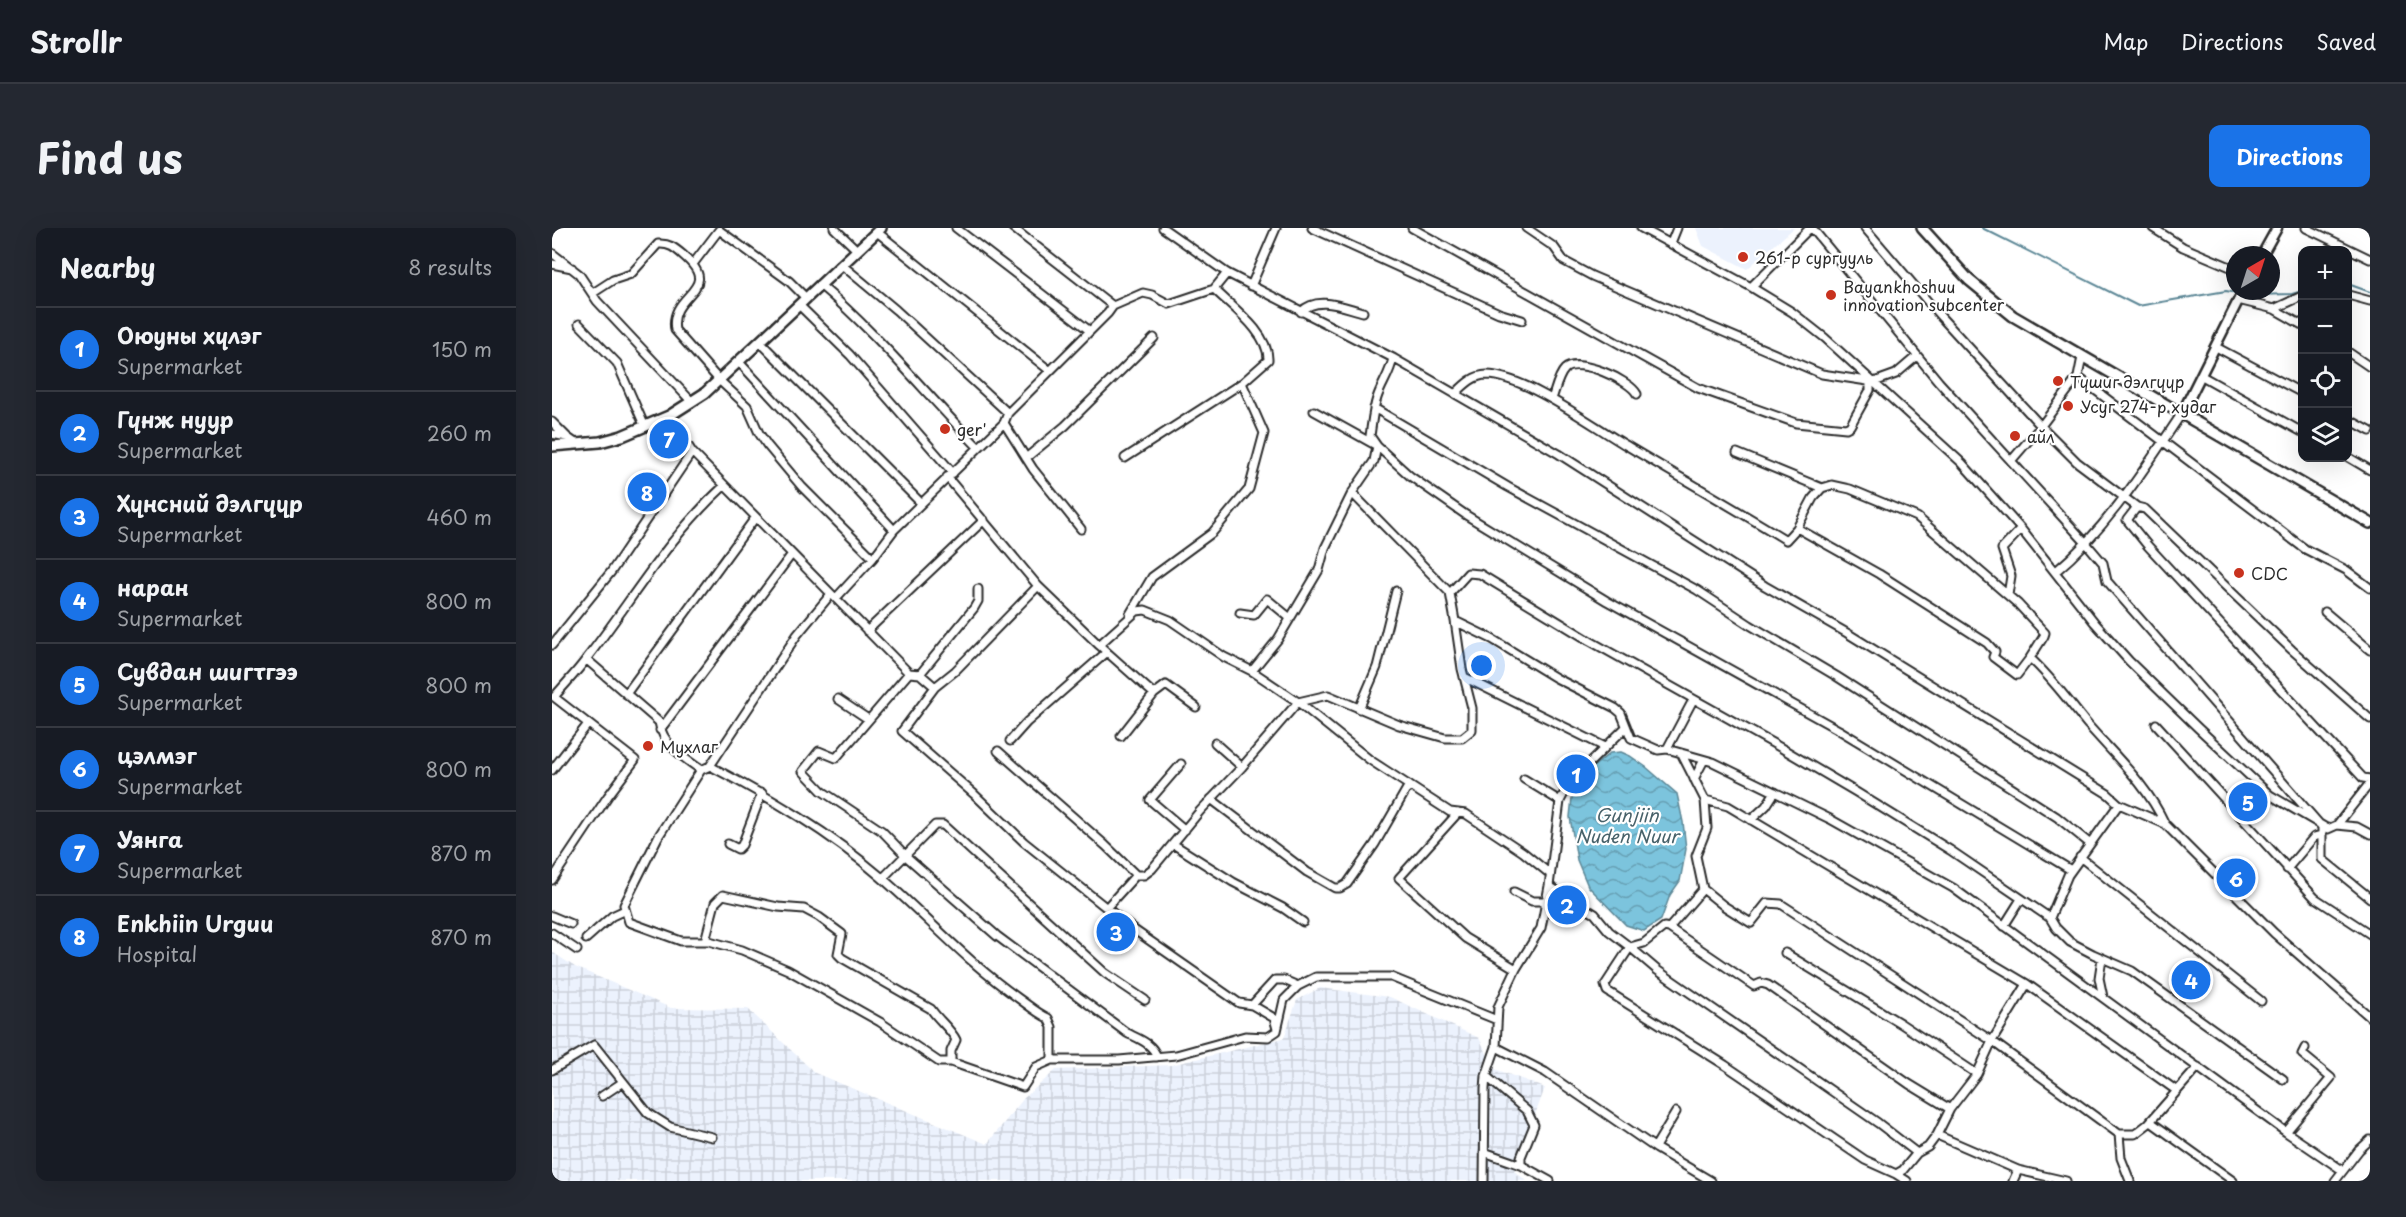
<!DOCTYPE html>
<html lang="en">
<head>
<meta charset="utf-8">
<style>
  :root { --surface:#171b24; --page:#242831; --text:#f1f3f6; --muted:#9ea1a6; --line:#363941; --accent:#1a73e8 }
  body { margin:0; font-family:"Playpen Sans",sans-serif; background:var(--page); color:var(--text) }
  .controls { position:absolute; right:18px; top:18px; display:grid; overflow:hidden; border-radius:12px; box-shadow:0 6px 24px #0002 }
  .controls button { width:54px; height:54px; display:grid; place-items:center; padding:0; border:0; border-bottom:2px solid var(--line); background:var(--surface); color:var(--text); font:30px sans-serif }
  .compass { position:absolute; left:1674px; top:18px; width:54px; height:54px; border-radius:50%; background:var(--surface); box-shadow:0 6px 24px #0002; rotate:39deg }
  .you { position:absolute; left:930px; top:438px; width:21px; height:21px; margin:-15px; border:4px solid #fff; border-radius:50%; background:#1a73e8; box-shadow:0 0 0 9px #1a73e833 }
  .badge { display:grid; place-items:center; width:39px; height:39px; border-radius:50%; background:var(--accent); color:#fff; font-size:20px; font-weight:700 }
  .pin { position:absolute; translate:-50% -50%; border:3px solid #fff; box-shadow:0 2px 6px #0006 }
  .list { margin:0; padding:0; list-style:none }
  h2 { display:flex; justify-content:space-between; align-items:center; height:78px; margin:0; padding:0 24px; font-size:26px }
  h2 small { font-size:20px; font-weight:400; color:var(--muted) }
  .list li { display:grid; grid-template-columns:39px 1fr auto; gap:18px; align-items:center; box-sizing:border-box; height:84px; padding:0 24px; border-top:2px solid var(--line) }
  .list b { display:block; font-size:22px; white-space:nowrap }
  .list p { margin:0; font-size:20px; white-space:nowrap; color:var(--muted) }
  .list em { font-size:20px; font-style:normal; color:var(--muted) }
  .icon { flex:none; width:33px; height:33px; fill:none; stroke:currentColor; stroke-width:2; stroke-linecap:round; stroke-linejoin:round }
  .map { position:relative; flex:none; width:1818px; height:953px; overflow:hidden; border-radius:12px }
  header { display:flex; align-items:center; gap:36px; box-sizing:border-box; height:84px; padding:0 30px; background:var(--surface); border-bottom:2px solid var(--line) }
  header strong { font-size:28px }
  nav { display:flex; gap:33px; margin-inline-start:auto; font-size:21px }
  .intro { display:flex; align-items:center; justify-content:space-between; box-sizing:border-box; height:144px; padding:0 36px }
  h1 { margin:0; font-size:42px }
  .button { padding:15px 27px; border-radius:12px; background:var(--accent); color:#fff; font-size:21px; font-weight:700 }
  main { display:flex; gap:36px; padding:0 36px }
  aside { flex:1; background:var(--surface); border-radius:12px; box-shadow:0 6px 24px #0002 }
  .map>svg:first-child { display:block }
  .built { fill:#ecf2fd }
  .industrial { fill:url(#industrial-grid) }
  .water { fill:url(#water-waves); stroke:#5c8796; stroke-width:1.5 }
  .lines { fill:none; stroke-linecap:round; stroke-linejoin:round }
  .stream { stroke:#5c8796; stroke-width:2 }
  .minor-casing { stroke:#2b2b2b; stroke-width:11 }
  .tertiary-casing { stroke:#2b2b2b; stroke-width:13 }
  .secondary-casing { stroke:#2b2b2b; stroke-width:14 }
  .minor { stroke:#fff; stroke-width:7 }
  .tertiary { stroke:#fff; stroke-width:8 }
  .secondary { stroke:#fff; stroke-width:9 }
  .poi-dot { fill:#c8321e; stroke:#fff; stroke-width:2 }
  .labels { text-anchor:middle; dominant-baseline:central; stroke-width:4.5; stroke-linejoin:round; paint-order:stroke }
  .poi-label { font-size:16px; fill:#2b2b2b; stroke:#fff; text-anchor:start }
  .water-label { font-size:18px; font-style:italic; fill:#476169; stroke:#fff }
</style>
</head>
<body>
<header>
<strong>Strollr</strong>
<nav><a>Map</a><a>Directions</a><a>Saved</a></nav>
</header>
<div class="intro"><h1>Find us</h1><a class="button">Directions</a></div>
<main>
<aside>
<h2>Nearby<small>8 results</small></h2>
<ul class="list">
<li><span class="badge">1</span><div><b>Оюуны хүлэг</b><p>Supermarket</p></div><em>150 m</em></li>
<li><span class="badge">2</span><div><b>Гүнж нуур</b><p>Supermarket</p></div><em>260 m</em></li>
<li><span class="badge">3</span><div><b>Хүнсний дэлгүүр</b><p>Supermarket</p></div><em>460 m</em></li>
<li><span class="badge">4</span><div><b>наран</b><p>Supermarket</p></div><em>800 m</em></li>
<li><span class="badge">5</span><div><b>Сувдан шигтгээ</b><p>Supermarket</p></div><em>800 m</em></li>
<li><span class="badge">6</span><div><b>цэлмэг</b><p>Supermarket</p></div><em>800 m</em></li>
<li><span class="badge">7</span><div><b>Уянга</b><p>Supermarket</p></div><em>870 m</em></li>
<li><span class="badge">8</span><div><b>Enkhiin Urguu</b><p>Hospital</p></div><em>870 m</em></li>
</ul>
</aside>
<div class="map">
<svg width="1818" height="953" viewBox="0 0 1818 953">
  <defs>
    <pattern id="industrial-grid" width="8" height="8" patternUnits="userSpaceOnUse" patternTransform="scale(1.5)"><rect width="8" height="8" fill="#ecf2fd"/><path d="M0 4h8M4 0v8" fill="none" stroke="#cbd0d9"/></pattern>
    <pattern id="water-waves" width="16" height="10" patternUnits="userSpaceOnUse" patternTransform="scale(1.5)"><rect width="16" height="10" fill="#7cc4dd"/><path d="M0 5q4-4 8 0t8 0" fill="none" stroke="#669fb3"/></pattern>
  </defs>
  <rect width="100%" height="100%" fill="#fff"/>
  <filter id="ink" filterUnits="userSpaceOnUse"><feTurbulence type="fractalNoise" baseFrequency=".0167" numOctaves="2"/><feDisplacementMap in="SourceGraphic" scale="12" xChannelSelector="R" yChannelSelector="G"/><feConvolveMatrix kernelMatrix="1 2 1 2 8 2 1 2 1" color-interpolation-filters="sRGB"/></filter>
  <g filter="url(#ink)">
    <path class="built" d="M 1144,0 L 1242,0 L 1195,41 L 1151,18 Z"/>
    <path class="industrial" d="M 0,724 L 23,739 L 119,780 L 196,781 L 263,845 L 435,916 L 472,870 L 504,842 L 619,837 L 732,810 L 745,772 L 768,760 L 838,769 L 927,810 L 943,841 L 993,860 L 962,943 L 975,953 L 0,953 Z"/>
    <path class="water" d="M 1069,524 L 1078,528 L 1094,539 L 1125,566 L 1131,594 L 1134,621 L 1128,653 L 1118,667 L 1109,692 L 1092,703 L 1074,697 L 1036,658 L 1025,632 L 1018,589 L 1021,560 L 1035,544 L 1058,525 Z"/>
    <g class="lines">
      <path class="stream" d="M 1430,0 L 1586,78 L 1674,63 L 1685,65
        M 1796,56 L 1818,64
        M 1702,67 L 1740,66 L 1750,63"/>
      <g class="minor-casing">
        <path id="minor" d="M 282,0 L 305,22
          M 404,0 L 538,103
          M 611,0 L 675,45 L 841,130 C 838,146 830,155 825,170 C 821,182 820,195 818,208 L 825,218 L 822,233 L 800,265 L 898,365 L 903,393 L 940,411 L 1004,450 L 1063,480 L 1069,485 L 1079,510 L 1106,522 L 1115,521 L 1161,534 L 1278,591 L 1401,660 L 1734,904 L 1790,942
          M 760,0 L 947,85 L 970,92
          M 860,0 L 1146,160 L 1244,195 L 1294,200 L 1298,198 L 1318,162 L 1318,153
          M 974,0 L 1002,19 L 1012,33 L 1040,48 L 1270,146 L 1322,154 L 1344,146 L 1365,128
          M 1089,0 L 1199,59 L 1240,84 L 1273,110 L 1410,235 L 1469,301 L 1543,395 L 1577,433 L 1646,500 L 1718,567 L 1776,601 L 1785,597 L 1818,555
          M 1260,0 L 1387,154 L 1534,315 L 1551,335 L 1555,353 L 1770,599 L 1770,631 L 1818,670
          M 1313,0 L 1389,89 L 1489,198 L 1459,233
          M 1601,0 L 1631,19 L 1683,41
          M 1754,0 L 1818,31
          M 325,4 L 497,142
          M 1119,15 L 1125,0
          M 0,25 L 27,46 L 45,73 L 140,174
          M 0,36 L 20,40
          M 141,36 L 167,2 L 237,53 L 254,70
          M 290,37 L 344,82 L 456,185
          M 268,57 C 326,106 373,165 426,219
          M 699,58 L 724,0
          M 1199,59 L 1258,0
          M 41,65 L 61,52 L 79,46 L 106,16 C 117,15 123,20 131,27 C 173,63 116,64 123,102 L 167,152 L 195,178 L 207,205 L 215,217 L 250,259 L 321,330 L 342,302 L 452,195 L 456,185 L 556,85 L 561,78 L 461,0
          M 1796,67 L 1818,73
          M 1686,72 L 1722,81 L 1750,97
          M 247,77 L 298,127 L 401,245
          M 561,78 L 591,65 L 600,67 L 617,76 L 662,61
          M 1722,81 L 1750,68
          M 749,84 C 765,67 791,79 811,84
          M 27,96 L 65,135 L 93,199
          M 208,114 L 369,275
          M 1664,119 L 1750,165
          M 1796,124 L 1818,139
          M 1530,129 L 1526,149 L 1489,198 L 1525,234 L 1585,279 L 1593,281 L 1740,422 L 1818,491
          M 841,130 L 1007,226 L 1213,358 L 1295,405 L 1556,566 L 1567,576
          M 187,134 L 342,302
          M 1650,148 L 1750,204
          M 1526,149 L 1753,321 L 1794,342 L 1818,360
          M 904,165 C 913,156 922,147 935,147 C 975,148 1042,199 1077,219 C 1129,250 1182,280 1234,312 L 1245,300 L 1327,346 L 1435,415 L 1443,424 L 1441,429 L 1465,447 L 1478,430 C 1500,450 1517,474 1536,497 C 1564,529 1595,557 1613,596 L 1722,705 L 1818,789
          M 1000,171 C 1003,163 1006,148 1013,141 C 1026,129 1078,152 1085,166
          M 822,180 L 956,259 L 1145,362 L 1198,397 L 1284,448 L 1505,589 L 1537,615
          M 762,183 L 825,218 L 858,248 L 914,287 L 1055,373 L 1287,502 L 1519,642
          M 1796,191 L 1818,203
          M 0,194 L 15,209
          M 452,195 L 481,241 L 529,301
          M 0,206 L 15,209 L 25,216
          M 140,224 L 357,445 L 284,530 L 267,523 L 251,543 L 270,563 L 330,603 L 356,630 L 445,708 L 575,805 C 587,811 600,815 605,829
          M 1185,225 L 1270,260 L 1280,257 L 1298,261 L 1365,289 L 1466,376 L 1493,405 L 1492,408 L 1478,430
          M 1796,229 L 1818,242
          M 474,230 L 513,198 L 602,110
          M 573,230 L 690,155
          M 395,249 L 486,358 L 547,417 L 585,383 L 593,382 L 618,392 L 672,429 L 700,443 L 746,474 L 818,532 L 898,584 L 914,586 L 971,624 L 998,646
          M 1585,279 L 1575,292 L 1596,318 L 1811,550 L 1818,551
          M 1245,300 L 1261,270 L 1270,260
          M 1503,344 C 1555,301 1593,240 1630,185
          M 486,358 L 403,443 L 383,459 L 350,503 L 422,566 L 472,614 L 581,701 L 687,775 L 700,777 L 722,790 L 725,801
          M 898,365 L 916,345 L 928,346 L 1038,413 L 1231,521 L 1304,564 L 1398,622 L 1498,690 L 1504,700 L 1518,714 L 1541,726 L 1580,743 L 1731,851
          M 279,366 L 245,407 L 158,538 L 149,542 L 106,609 L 72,677 L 77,694 L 129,713 L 157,713 L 190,722 L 236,742 L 328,794 L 387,834 L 399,834 L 471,859 L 484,839 L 500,832 L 567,832 L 624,827 L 693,808 L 716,809 L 725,803 L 732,772 L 746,758 L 764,749 L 839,749 L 945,792
          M 1456,367 L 1459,348 L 1450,321 L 1469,301
          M 284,370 L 321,330
          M 1773,384 L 1818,422
          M 688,385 L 702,387 L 715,371 L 738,390
          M 578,386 L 600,349 L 660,305 L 697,261 L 712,205 L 690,155 L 716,132 C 717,105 680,79 662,61 L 675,45
          M 315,403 L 432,292
          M 0,417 L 59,344 L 140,224 L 117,188
          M 547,417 L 602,466 L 614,457 L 644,479
          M 34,431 L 107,494 C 110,516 132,530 149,542
          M 700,443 L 726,411 L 767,342 L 773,320 L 800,265
          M 357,445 L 368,446 L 383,459
          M 368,446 L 422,380 L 426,373 L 426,361
          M 912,449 L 1053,519
          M 74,466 L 203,290
          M 286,471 L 316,491
          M 807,481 L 825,439 L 844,363
          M 1604,496 L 1763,670 L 1818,706
          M 1074,499 L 1018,554 L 1008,573 L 997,658 L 989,700 L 964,741 L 946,779 L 944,819 L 993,844 L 1105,921 L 1159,953
          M 108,502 L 240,326
          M 569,508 L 602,466
          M 458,513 L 475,494 L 555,424
          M 663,515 L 690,539
          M 1115,521 L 1141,472
          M 446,523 L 553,617 L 584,647
          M 1129,525 L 1153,572 L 1176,578 L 1475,756 L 1625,863
          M 629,536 L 598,572 L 633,602
          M 158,538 C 219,570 277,604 329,649 C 376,690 415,734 466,770 C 476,777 485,785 496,790 L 500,799 L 500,832
          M 0,542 L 36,496
          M 972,551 L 1008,573
          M 1142,551 L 1152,532
          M 659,571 L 755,644 L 783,660 L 788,660 L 795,656 L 823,616 L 857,557
          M 1153,572 L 1155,600 L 1144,628 L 1151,661 L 1172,678 L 1199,695 L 1215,675 L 1229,676 L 1440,813 L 1567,906 L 1569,930 L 1578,953
          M 906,585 L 847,650 L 913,710 L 964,741
          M 1199,592 L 1214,578 L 1223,564
          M 1785,597 L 1805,599 L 1818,606
          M 176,616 L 186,621 L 190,617 L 210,565
          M 621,616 L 681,654 L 731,680 L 751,694
          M 1528,629 L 1709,773
          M 1735,641 L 1762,609 L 1769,607
          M 331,650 L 383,597 L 391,597 L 553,745 L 593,772
          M 0,652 L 56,568 L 83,532 L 2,469 C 13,456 25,444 35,430 C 81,371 116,309 172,258
          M 997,658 L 1043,686 L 1057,703 L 1078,719 L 1053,757 L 1055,763 L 1173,837 L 1313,932 L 1344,946 L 1351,942 L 1365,925 L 1376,919 L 1385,907 L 1398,881 L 1425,846 L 1440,813 L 1475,756
          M 1151,661 L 1117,700 L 1112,699 L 1092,715 L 1078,719 L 1105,742 L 1326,895 L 1365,925
          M 962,664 L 980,673 L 994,673
          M 555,679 L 584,647 L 592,647 L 600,641 L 648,583 L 690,539 L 746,474 L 776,467 L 847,497 L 893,510 L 910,510 L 920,502 L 920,480 L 910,441 L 903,393
          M 0,688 L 19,696
          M 1498,690 L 1516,647 L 1567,576 L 1613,596
          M 1452,698 L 1469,671
          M 1117,700 L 1202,758 L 1209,755 L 1216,757 L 1357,856 L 1398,881
          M 0,705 L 25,722
          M 34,711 L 60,688 L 73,682
          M 153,713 L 163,675 L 171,667 L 226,679 L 252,681 L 267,689 L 290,706 L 286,726 L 290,730 L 379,781 C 387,793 398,800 404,812 L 399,823 L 399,834
          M 1233,725 L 1348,795 L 1425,846
          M 1550,730 L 1547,750 L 1551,769
          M 700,777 L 723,752 L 732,752 L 746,758
          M 0,842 L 42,817 L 96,885 L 118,899 L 160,909
          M 934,848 L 975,883 L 982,897 L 969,929 L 969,937
          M 50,868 L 71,854
          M 1599,894 L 1681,953
          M 1734,904 L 1779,850 L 1750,826 L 1753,820
          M 1567,906 L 1583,906 L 1596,896 L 1646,839
          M 1385,907 L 1466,942 L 1514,953
          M 1103,919 L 1124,884
          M 932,924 L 969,937 L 998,953
          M 1344,946 L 1355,953
          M 932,953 L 933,861 L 934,848 L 944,819
          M 1461,953 L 1466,942
          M 1783,953 L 1807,922 L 1818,912"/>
      </g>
      <g class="tertiary-casing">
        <path id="tertiary" d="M 1710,27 L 1725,0
          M 1630,185 L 1691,63"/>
      </g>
      <g class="secondary-casing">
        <path id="secondary" d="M 1370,0 L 1417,52 L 1461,88 L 1818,295
          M 0,218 L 48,214 L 70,208 L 117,188 L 153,165 L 329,0"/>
      </g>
      <use href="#minor" class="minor"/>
      <use href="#tertiary" class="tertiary"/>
      <use href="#secondary" class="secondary"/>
    </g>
  </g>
  <g class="poi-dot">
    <circle cx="1191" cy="29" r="6"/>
    <circle cx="1279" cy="67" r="6"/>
    <circle cx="1506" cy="153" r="6"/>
    <circle cx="1516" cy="178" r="6"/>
    <circle cx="393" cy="201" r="6"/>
    <circle cx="1463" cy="208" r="6"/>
    <circle cx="1687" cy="345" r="6"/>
    <circle cx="96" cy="518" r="6"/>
  </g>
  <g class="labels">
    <g class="poi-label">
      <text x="1203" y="29">261-р сургууль</text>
      <text x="1291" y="58">Bayankhoshuu<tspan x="1291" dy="18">innovation subcenter</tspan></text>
      <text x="1518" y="153">Түшиг дэлгүүр</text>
      <text x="1528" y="178">Усуг 274-р худаг</text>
      <text x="405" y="201">ger'</text>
      <text x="1475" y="208">айл</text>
      <text x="1699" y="345">CDC</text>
      <text x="108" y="518">Мухлаг</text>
    </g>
    <g class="water-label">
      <text x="1075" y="586">Gunjiin<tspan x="1075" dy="21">Nuden Nuur</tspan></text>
    </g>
  </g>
</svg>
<div class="controls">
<button>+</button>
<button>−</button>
<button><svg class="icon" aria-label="locate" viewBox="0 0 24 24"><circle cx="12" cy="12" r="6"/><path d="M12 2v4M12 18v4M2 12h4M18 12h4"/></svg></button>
<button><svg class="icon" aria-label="layers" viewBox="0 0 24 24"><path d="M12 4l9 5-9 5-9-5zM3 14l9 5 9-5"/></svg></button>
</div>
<svg class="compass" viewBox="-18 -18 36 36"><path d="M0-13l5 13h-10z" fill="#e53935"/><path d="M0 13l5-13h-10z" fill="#9ea1a6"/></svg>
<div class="you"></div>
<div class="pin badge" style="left:1024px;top:546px">1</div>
<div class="pin badge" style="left:1015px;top:677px">2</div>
<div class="pin badge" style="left:564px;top:704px">3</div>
<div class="pin badge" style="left:1639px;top:752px">4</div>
<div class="pin badge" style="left:1696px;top:574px">5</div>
<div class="pin badge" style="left:1684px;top:650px">6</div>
<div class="pin badge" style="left:117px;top:211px">7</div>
<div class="pin badge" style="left:95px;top:264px">8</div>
</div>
</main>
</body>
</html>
